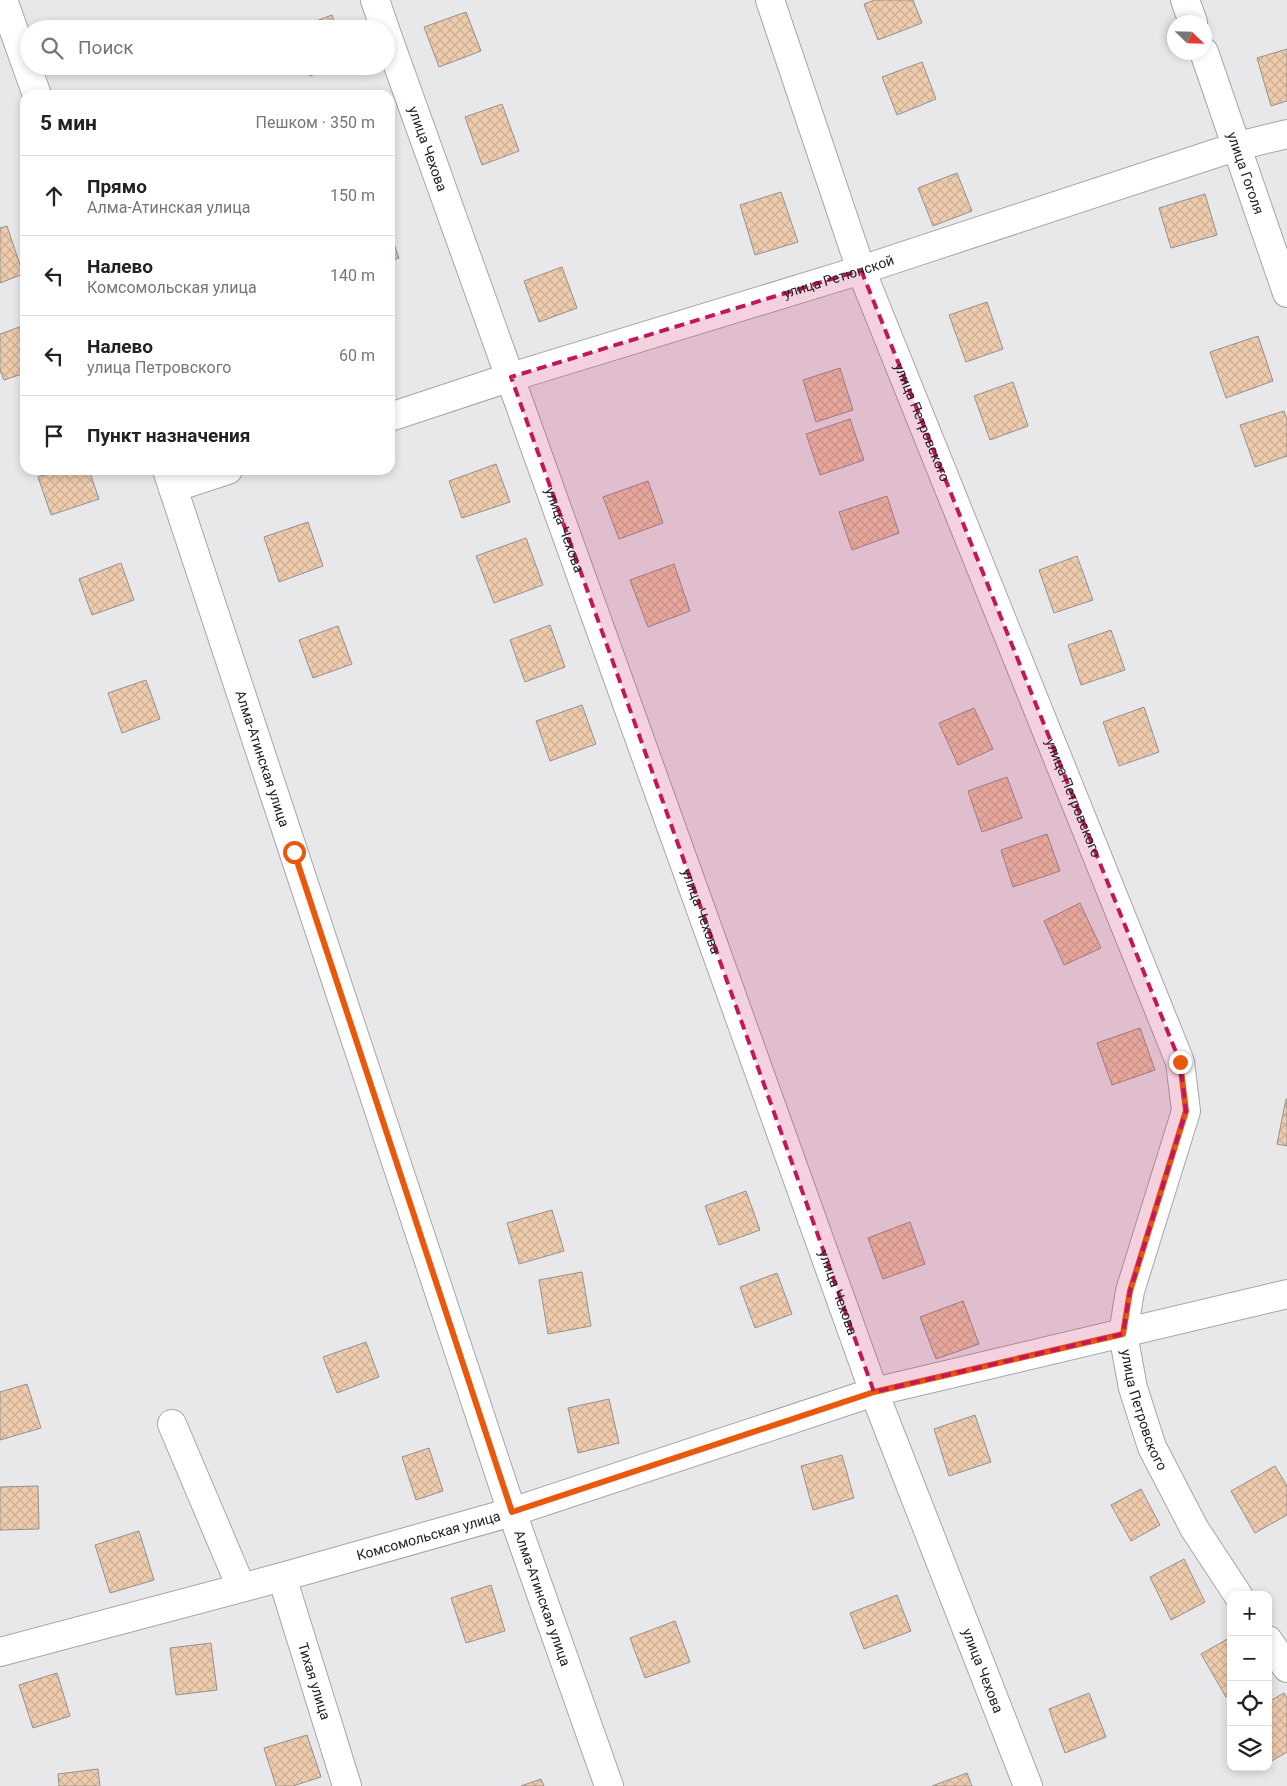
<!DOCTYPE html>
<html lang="ru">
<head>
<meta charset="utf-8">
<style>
  :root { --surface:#fff; --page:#f2f2f2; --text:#222; --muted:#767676; --line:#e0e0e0 }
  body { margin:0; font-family:Roboto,sans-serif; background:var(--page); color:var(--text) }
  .controls { position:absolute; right:15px; bottom:15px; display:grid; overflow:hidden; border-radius:10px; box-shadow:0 2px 8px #0003 }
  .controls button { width:45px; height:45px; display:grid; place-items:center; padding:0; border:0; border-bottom:1px solid var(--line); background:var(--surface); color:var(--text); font:25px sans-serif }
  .compass { position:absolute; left:1167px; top:15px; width:45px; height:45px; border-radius:50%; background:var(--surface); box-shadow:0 2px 8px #0003; rotate:113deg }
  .stop { position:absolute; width:15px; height:15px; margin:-11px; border:4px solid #ea580c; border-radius:50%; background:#fff }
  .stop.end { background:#ea580c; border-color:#fff; box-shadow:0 1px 5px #0008 }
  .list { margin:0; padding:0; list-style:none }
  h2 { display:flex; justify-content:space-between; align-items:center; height:65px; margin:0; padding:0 20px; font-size:21px }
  h2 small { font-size:16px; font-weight:400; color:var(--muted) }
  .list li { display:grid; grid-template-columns:32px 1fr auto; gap:15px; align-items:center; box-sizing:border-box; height:80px; padding:0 20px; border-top:1px solid var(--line) }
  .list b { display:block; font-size:19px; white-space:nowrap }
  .list p { margin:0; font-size:16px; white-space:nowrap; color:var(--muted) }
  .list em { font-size:16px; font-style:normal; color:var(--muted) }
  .icon { flex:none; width:28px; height:28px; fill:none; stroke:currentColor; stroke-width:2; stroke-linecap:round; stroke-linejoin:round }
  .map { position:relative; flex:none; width:1287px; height:1786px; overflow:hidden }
  .search { position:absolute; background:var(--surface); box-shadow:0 2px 8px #0003; left:20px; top:20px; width:375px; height:55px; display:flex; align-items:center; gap:12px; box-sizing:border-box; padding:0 18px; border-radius:28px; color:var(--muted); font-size:19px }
  .panel { position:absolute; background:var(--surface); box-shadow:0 2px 8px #0003; left:20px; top:90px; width:375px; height:385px; border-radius:15px }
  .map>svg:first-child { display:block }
  .building { fill:url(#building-cross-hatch); stroke:#949291 }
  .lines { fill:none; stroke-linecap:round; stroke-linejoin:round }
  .minor-casing { stroke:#a5a6a8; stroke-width:30 }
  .minor { stroke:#fff; stroke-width:28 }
  .route { stroke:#ea580c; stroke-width:6 }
  .marked { fill:#c2185b; fill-opacity:0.2; stroke:#c2185b; stroke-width:4; stroke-dasharray:10 6; stroke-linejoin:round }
  .labels { text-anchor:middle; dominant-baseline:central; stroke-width:4; stroke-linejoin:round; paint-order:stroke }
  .street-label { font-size:14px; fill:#232324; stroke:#fff }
</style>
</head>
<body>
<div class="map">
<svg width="1287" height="1786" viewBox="0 0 1287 1786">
  <defs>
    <pattern id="building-cross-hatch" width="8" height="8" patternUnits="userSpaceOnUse" patternTransform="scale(1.25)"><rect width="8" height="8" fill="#eecbad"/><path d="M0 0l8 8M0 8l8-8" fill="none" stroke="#ccae95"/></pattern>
  </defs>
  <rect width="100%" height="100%" fill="#e8e8eb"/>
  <path class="building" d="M 875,0 L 913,0 L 922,23 L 878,40 L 864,4 Z
    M 466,12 L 481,51 L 439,67 L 424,27 Z
    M 332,15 L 337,29 L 295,29 Z
    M 1287,49 L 1287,101 L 1271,106 L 1257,58 Z
    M 922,62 L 936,99 L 897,115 L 882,77 Z
    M 306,66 L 335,66 L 310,76 Z
    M 502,104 L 519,151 L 482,165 L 465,117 Z
    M 957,173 L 972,211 L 933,226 L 918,188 Z
    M 781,192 L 798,242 L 755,255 L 740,205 Z
    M 1205,194 L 1217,235 L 1171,248 L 1159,208 Z
    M 7,226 L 23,274 L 0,283 L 0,228 Z
    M 390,233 L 399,258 L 390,261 Z
    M 562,267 L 577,308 L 539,322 L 524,281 Z
    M 987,302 L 1003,349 L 966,362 L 949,315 Z
    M 25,325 L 25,373 L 4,380 L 0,370 L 0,334 Z
    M 1258,336 L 1273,381 L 1226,398 L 1210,352 Z
    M 840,368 L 853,410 L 816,422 L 803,380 Z
    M 1013,382 L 1028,426 L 990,440 L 974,396 Z
    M 1284,411 L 1287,420 L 1287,456 L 1255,467 L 1240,425 Z
    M 850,419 L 864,460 L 820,475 L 806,434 Z
    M 496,464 L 510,502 L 462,518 L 449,481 Z
    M 60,470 L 89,470 L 99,499 L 51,515 L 38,477 Z
    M 648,481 L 663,523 L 619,539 L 603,497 Z
    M 887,496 L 899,533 L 852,550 L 839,512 Z
    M 308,522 L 323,566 L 279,582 L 264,537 Z
    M 526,538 L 543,585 L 494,603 L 476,556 Z
    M 1077,556 L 1093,600 L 1054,613 L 1039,570 Z
    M 121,563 L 134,600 L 92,615 L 79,579 Z
    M 674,564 L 690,611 L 648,627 L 630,580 Z
    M 550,625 L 565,667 L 525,682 L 510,640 Z
    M 338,626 L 352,664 L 313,678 L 299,640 Z
    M 1111,630 L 1125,670 L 1081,685 L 1068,645 Z
    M 146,680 L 160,719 L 122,733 L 108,693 Z
    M 582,705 L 596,744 L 550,761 L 536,721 Z
    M 1144,707 L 1159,752 L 1119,766 L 1103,722 Z
    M 974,708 L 993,749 L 958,765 L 939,723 Z
    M 1007,777 L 1022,818 L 982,832 L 968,791 Z
    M 1047,834 L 1060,871 L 1013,887 L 1001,850 Z
    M 1080,903 L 1101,948 L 1064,965 L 1044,921 Z
    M 1140,1028 L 1155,1070 L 1112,1085 L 1097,1043 Z
    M 1286,1099 L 1287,1099 L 1287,1146 L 1277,1144 Z
    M 746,1191 L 760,1230 L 719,1245 L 705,1206 Z
    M 552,1210 L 564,1251 L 519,1264 L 507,1223 Z
    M 910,1222 L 925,1264 L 883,1279 L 868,1238 Z
    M 582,1272 L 591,1326 L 548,1334 L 539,1280 Z
    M 777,1273 L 792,1314 L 755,1328 L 740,1287 Z
    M 963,1301 L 979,1344 L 936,1359 L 920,1317 Z
    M 366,1342 L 379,1377 L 337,1393 L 323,1357 Z
    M 27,1384 L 41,1428 L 0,1440 L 0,1392 Z
    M 609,1399 L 619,1443 L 578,1453 L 568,1408 Z
    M 975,1415 L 991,1462 L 949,1476 L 934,1429 Z
    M 429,1448 L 443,1491 L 416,1500 L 402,1457 Z
    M 842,1455 L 854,1498 L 813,1510 L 801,1466 Z
    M 1275,1466 L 1287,1486 L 1287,1515 L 1255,1533 L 1231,1491 Z
    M 38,1486 L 39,1529 L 0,1530 L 0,1487 Z
    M 1141,1489 L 1160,1525 L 1131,1541 L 1111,1505 Z
    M 139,1531 L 154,1580 L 110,1593 L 95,1545 Z
    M 1184,1559 L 1205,1602 L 1171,1620 L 1150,1577 Z
    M 491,1585 L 505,1631 L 466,1643 L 451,1598 Z
    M 897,1595 L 911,1631 L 864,1649 L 850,1613 Z
    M 675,1621 L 690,1662 L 645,1678 L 630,1638 Z
    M 1231,1637 L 1231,1694 L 1226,1697 L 1201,1654 Z
    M 211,1643 L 217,1690 L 176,1695 L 170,1648 Z
    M 57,1673 L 70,1716 L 33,1728 L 19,1685 Z
    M 1089,1693 L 1106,1737 L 1065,1753 L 1049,1709 Z
    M 1284,1693 L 1287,1698 L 1287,1752 L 1268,1763 L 1268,1702 Z
    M 307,1735 L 321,1777 L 293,1786 L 276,1786 L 264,1748 Z
    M 98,1769 L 100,1786 L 59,1786 L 58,1774 Z
    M 967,1773 L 972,1786 L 932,1786 Z
    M 541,1779 L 544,1786 L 521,1786 Z"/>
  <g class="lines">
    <g class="minor-casing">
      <g id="minor">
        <path d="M 3,0 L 37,95"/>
        <path d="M 375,0 L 385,29"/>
        <path id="s1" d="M 770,0 L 861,270 L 1180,1062 L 1186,1111 L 1130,1291 L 1123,1334 L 1133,1388 L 1152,1447 L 1194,1528 L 1238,1595"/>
        <path d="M 1185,0 L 1193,22"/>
        <path id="s2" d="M 386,32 L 874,1392 L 1028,1786"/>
        <path id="s3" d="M 1204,52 L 1287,293"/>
        <path id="s4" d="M 390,417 L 511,377 L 861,270 L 1238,146 L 1287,134"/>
        <path id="s5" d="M 167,470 L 512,1512 L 609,1786"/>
        <path d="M 173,488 L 228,470"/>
        <path d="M 172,1424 L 241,1587"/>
        <path id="s6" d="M 282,1577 L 347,1786"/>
        <path d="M 1268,1640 L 1287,1668"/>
        <path id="s7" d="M 0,1652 L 282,1577 L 512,1512 L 874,1392 L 1287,1294"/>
      </g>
    </g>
    <use href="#minor" class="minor"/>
  </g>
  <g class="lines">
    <path class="route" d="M 294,852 L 512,1512 L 874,1392 L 1123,1334 L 1130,1291 L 1186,1111 L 1180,1062"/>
  </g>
  <path class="marked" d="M 861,270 L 1180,1062 L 1186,1111 L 1130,1291 L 1123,1334 L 874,1392 L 511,377 Z"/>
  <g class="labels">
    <g class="street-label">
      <text stroke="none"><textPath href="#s2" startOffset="124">улица Чехова</textPath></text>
      <text stroke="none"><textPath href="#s3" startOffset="128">улица Гоголя</textPath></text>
      <text stroke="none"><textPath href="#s4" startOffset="470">улица Ретюнской</textPath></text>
      <text stroke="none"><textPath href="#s1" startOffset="449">улица Петровского</textPath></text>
      <text stroke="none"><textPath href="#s2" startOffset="529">улица Чехова</textPath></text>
      <text stroke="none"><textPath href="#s5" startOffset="304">Алма-Атинская улица</textPath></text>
      <text stroke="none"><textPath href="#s1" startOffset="854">улица Петровского</textPath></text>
      <text stroke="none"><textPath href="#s2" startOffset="934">улица Чехова</textPath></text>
      <text stroke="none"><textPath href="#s2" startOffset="1339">улица Чехова</textPath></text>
      <text stroke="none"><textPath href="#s1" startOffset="1499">улица Петровского</textPath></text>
      <text stroke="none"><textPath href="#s7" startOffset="444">Комсомольская улица</textPath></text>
      <text stroke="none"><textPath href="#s5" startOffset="1189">Алма-Атинская улица</textPath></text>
      <text stroke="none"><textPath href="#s2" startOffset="1744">улица Чехова</textPath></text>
      <text stroke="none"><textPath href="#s6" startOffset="109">Тихая улица</textPath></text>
    </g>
  </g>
</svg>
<div class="controls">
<button>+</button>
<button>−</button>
<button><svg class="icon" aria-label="locate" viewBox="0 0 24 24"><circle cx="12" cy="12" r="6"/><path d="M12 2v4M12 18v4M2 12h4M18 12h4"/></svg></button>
<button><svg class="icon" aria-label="layers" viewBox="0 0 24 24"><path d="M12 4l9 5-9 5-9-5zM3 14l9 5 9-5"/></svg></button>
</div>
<svg class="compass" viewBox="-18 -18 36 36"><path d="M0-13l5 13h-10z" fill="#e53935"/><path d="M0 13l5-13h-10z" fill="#767676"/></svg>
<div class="stop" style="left:294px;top:852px"></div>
<div class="stop end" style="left:1180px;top:1062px"></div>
<div class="search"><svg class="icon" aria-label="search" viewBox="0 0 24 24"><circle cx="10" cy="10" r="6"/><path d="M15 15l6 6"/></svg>Поиск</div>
<section class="panel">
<h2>5 мин<small>Пешком · 350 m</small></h2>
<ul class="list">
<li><svg class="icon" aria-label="ahead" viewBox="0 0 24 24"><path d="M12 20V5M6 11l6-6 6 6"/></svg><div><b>Прямо</b><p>Алма-Атинская улица</p></div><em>150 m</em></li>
<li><svg class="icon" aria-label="left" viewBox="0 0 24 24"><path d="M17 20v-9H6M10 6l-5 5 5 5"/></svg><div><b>Налево</b><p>Комсомольская улица</p></div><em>140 m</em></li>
<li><svg class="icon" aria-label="left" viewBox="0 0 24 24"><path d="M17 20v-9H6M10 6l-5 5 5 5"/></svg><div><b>Налево</b><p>улица Петровского</p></div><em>60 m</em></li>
<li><svg class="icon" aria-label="arrive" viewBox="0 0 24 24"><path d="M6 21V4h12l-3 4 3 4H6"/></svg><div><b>Пункт назначения</b></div></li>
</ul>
</section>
</div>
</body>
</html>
